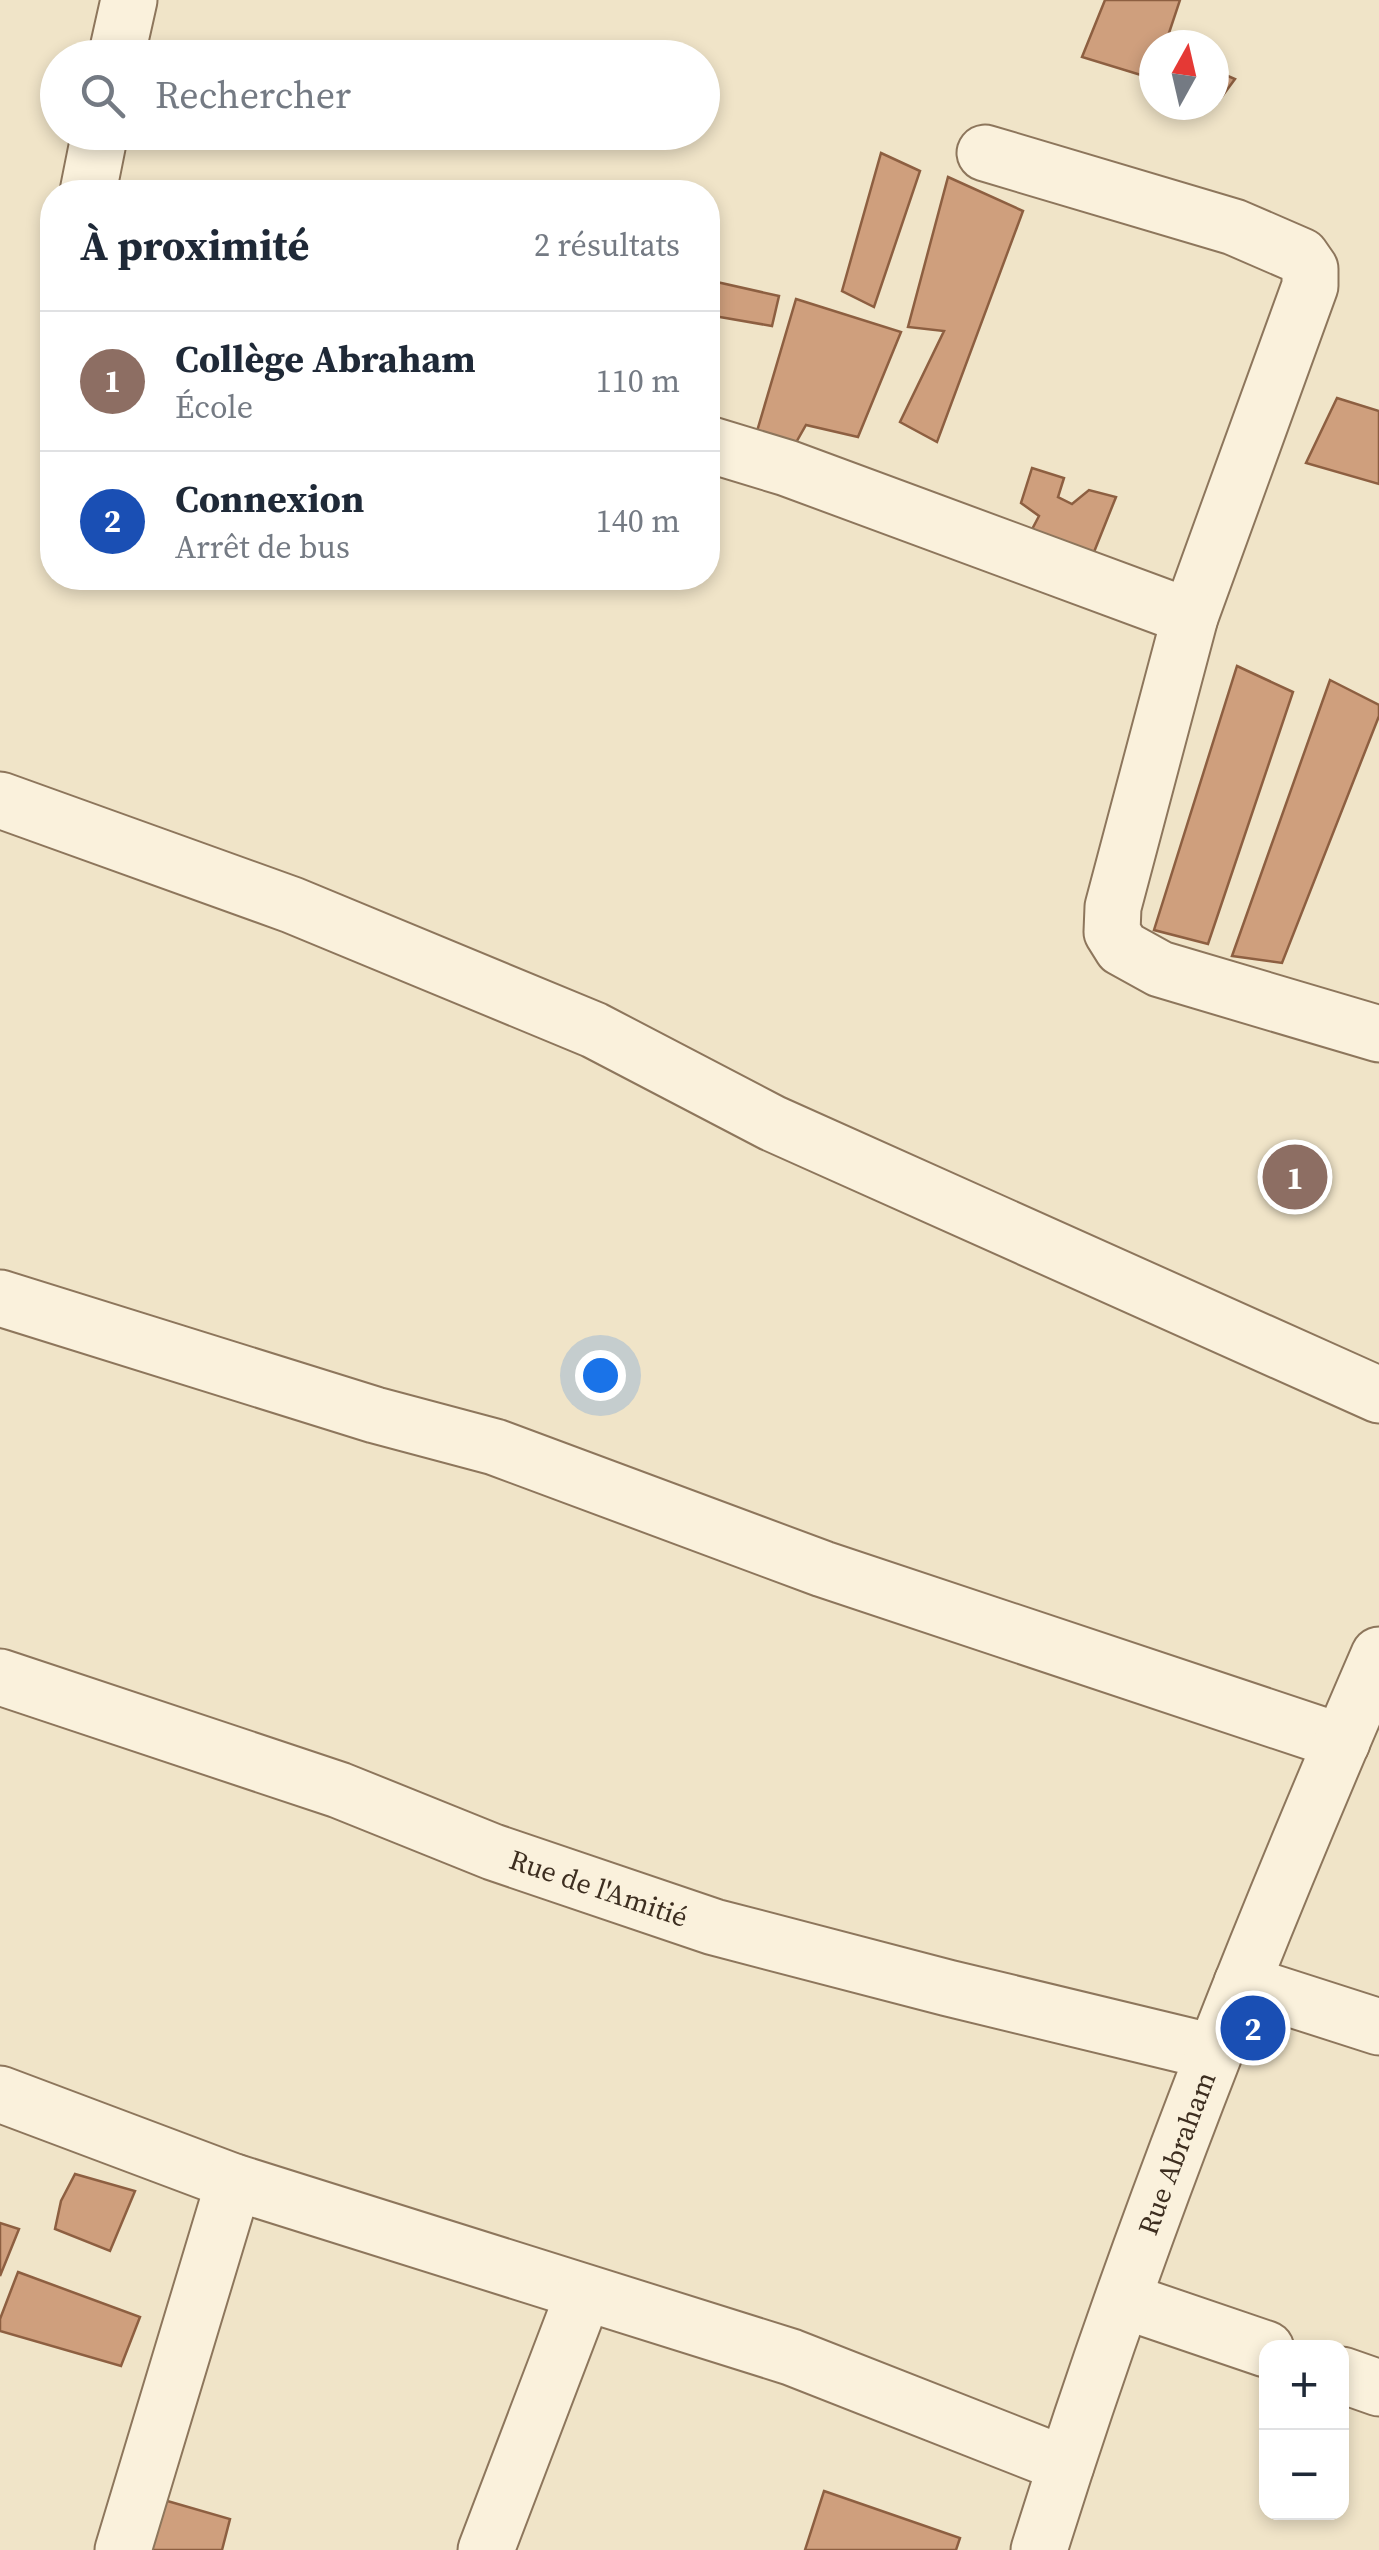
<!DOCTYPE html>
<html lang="fr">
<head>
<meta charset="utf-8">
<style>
  :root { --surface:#fff; --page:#f6f6f7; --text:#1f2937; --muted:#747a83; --line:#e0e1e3; --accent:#ea580c }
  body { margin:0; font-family:"Source Serif 4",serif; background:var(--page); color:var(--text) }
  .controls { position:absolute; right:30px; bottom:30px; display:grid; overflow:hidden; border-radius:20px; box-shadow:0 5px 15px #0003 }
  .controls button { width:90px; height:90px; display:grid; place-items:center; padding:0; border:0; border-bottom:2px solid var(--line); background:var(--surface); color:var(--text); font:50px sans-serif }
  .compass { position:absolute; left:1139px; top:30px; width:90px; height:90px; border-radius:50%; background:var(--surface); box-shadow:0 5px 15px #0003; rotate:8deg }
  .you { position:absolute; left:600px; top:1375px; width:35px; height:35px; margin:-25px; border:8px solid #fff; border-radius:50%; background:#1a73e8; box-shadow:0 0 0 15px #1a73e833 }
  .badge { display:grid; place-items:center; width:65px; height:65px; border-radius:50%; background:var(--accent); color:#fff; font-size:32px; font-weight:700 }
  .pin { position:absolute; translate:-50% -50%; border:5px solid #fff; box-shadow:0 2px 10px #0006 }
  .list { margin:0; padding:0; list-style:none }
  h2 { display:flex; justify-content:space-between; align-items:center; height:130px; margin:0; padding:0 40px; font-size:42px }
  h2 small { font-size:32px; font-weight:400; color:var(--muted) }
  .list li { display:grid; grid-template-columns:65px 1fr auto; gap:30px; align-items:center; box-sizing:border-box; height:140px; padding:0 40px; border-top:2px solid var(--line) }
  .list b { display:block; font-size:38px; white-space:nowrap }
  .list p { margin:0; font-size:32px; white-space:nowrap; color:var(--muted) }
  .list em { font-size:32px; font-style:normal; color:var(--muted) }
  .icon { flex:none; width:55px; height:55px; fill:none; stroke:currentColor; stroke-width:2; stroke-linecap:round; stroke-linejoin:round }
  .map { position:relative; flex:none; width:1379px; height:2550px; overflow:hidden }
  .search { position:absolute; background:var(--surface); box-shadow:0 5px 15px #0003; left:40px; top:40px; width:680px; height:110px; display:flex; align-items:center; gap:25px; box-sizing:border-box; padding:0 35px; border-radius:55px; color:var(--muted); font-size:38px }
  .panel { position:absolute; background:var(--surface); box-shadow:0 5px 15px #0003; left:40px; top:180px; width:680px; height:410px; border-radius:40px }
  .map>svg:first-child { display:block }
  .building { fill:#cf9f7d; stroke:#8d5f41; stroke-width:2.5 }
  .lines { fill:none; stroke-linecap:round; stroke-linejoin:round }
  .minor-casing { stroke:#8d765c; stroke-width:59 }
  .minor { stroke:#faf1dc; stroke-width:55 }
  .labels { text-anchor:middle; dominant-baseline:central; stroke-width:10; stroke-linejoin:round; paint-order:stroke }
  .street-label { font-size:28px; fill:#3d2e20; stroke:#f7eed8 }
</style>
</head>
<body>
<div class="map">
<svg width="1379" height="2550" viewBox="0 0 1379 2550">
  <rect width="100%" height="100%" fill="#f0e4c8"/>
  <path class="building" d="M 1105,0 L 1180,0 L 1165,45 L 1154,45 L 1154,79 L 1082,57 Z
    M 1214,70 L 1235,79 L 1218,102 L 1214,100 Z
    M 881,153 L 920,171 L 874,307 L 842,291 Z
    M 948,177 L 1023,211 L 937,442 L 900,422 L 944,331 L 908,327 Z
    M 708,280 L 779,296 L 772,326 L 708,315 Z
    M 796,299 L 901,332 L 858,437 L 806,425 L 794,446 L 755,438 Z
    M 1337,398 L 1379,411 L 1379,484 L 1306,463 Z
    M 1032,468 L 1064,478 L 1058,497 L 1072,504 L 1089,490 L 1116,497 L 1088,567 L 1027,539 L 1039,516 L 1021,503 Z
    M 1237,666 L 1293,692 L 1208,944 L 1154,930 Z
    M 1330,680 L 1379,705 L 1379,716 L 1282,963 L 1232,956 Z
    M 75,2174 L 135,2191 L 110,2251 L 55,2229 L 61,2201 Z
    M 0,2223 L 19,2229 L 0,2276 Z
    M 18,2272 L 140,2317 L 121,2366 L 0,2331 L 0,2319 Z
    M 824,2491 L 960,2538 L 956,2550 L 805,2550 Z
    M 157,2498 L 230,2519 L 222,2550 L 135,2550 Z"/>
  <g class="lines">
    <g class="minor-casing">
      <g id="minor">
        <path d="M 116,58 L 129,0"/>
        <path d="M 985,153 L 1234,227 L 1301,256 L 1310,269 L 1310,286 L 1190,617 L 1113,907 L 1112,932 L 1122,948 L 1160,969 L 1379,1034"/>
        <path d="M 88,192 L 100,132"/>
        <path d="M 708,444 L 787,468 L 1190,617"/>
        <path d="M 0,800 L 292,905 L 594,1030 L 772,1123 L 1379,1395"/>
        <path d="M 0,1298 L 375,1415 L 495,1447 L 823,1569 L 1342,1742"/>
        <path id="s1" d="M 0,1677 L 339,1790 L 493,1852 L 714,1927 L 948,1988 L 1213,2052"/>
        <path d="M 1242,1983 L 1379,2027"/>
        <path d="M 0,2094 L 234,2182 L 791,2357 L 1066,2465"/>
        <path d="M 1125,2301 L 1266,2349"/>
        <path d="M 1342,2375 L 1379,2388"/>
        <path d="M 123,2550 L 234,2182"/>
        <path d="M 486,2550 L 584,2293"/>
        <path id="s2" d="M 1039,2550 C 1134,2245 1252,1948 1379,1655"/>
      </g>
    </g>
    <use href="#minor" class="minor"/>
  </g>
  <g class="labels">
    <g class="street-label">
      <text stroke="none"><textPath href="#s1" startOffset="635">Rue de l'Amitié</textPath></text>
      <text stroke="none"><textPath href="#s2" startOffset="420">Rue Abraham</textPath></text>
    </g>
  </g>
</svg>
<div class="controls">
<button>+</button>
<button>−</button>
</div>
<svg class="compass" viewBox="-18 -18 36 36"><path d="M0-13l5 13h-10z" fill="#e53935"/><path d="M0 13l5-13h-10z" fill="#747a83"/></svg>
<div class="you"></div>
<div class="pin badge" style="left:1295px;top:1177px;background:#8d6e63">1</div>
<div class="pin badge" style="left:1253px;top:2028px;background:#1a4fb4">2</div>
<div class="search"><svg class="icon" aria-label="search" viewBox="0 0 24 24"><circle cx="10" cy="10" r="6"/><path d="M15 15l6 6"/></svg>Rechercher</div>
<section class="panel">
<h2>À proximité<small>2 résultats</small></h2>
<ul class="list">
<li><span class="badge" style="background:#8d6e63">1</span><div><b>Collège Abraham</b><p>École</p></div><em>110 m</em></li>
<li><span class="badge" style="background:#1a4fb4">2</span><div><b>Connexion</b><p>Arrêt de bus</p></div><em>140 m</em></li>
</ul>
</section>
</div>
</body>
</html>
